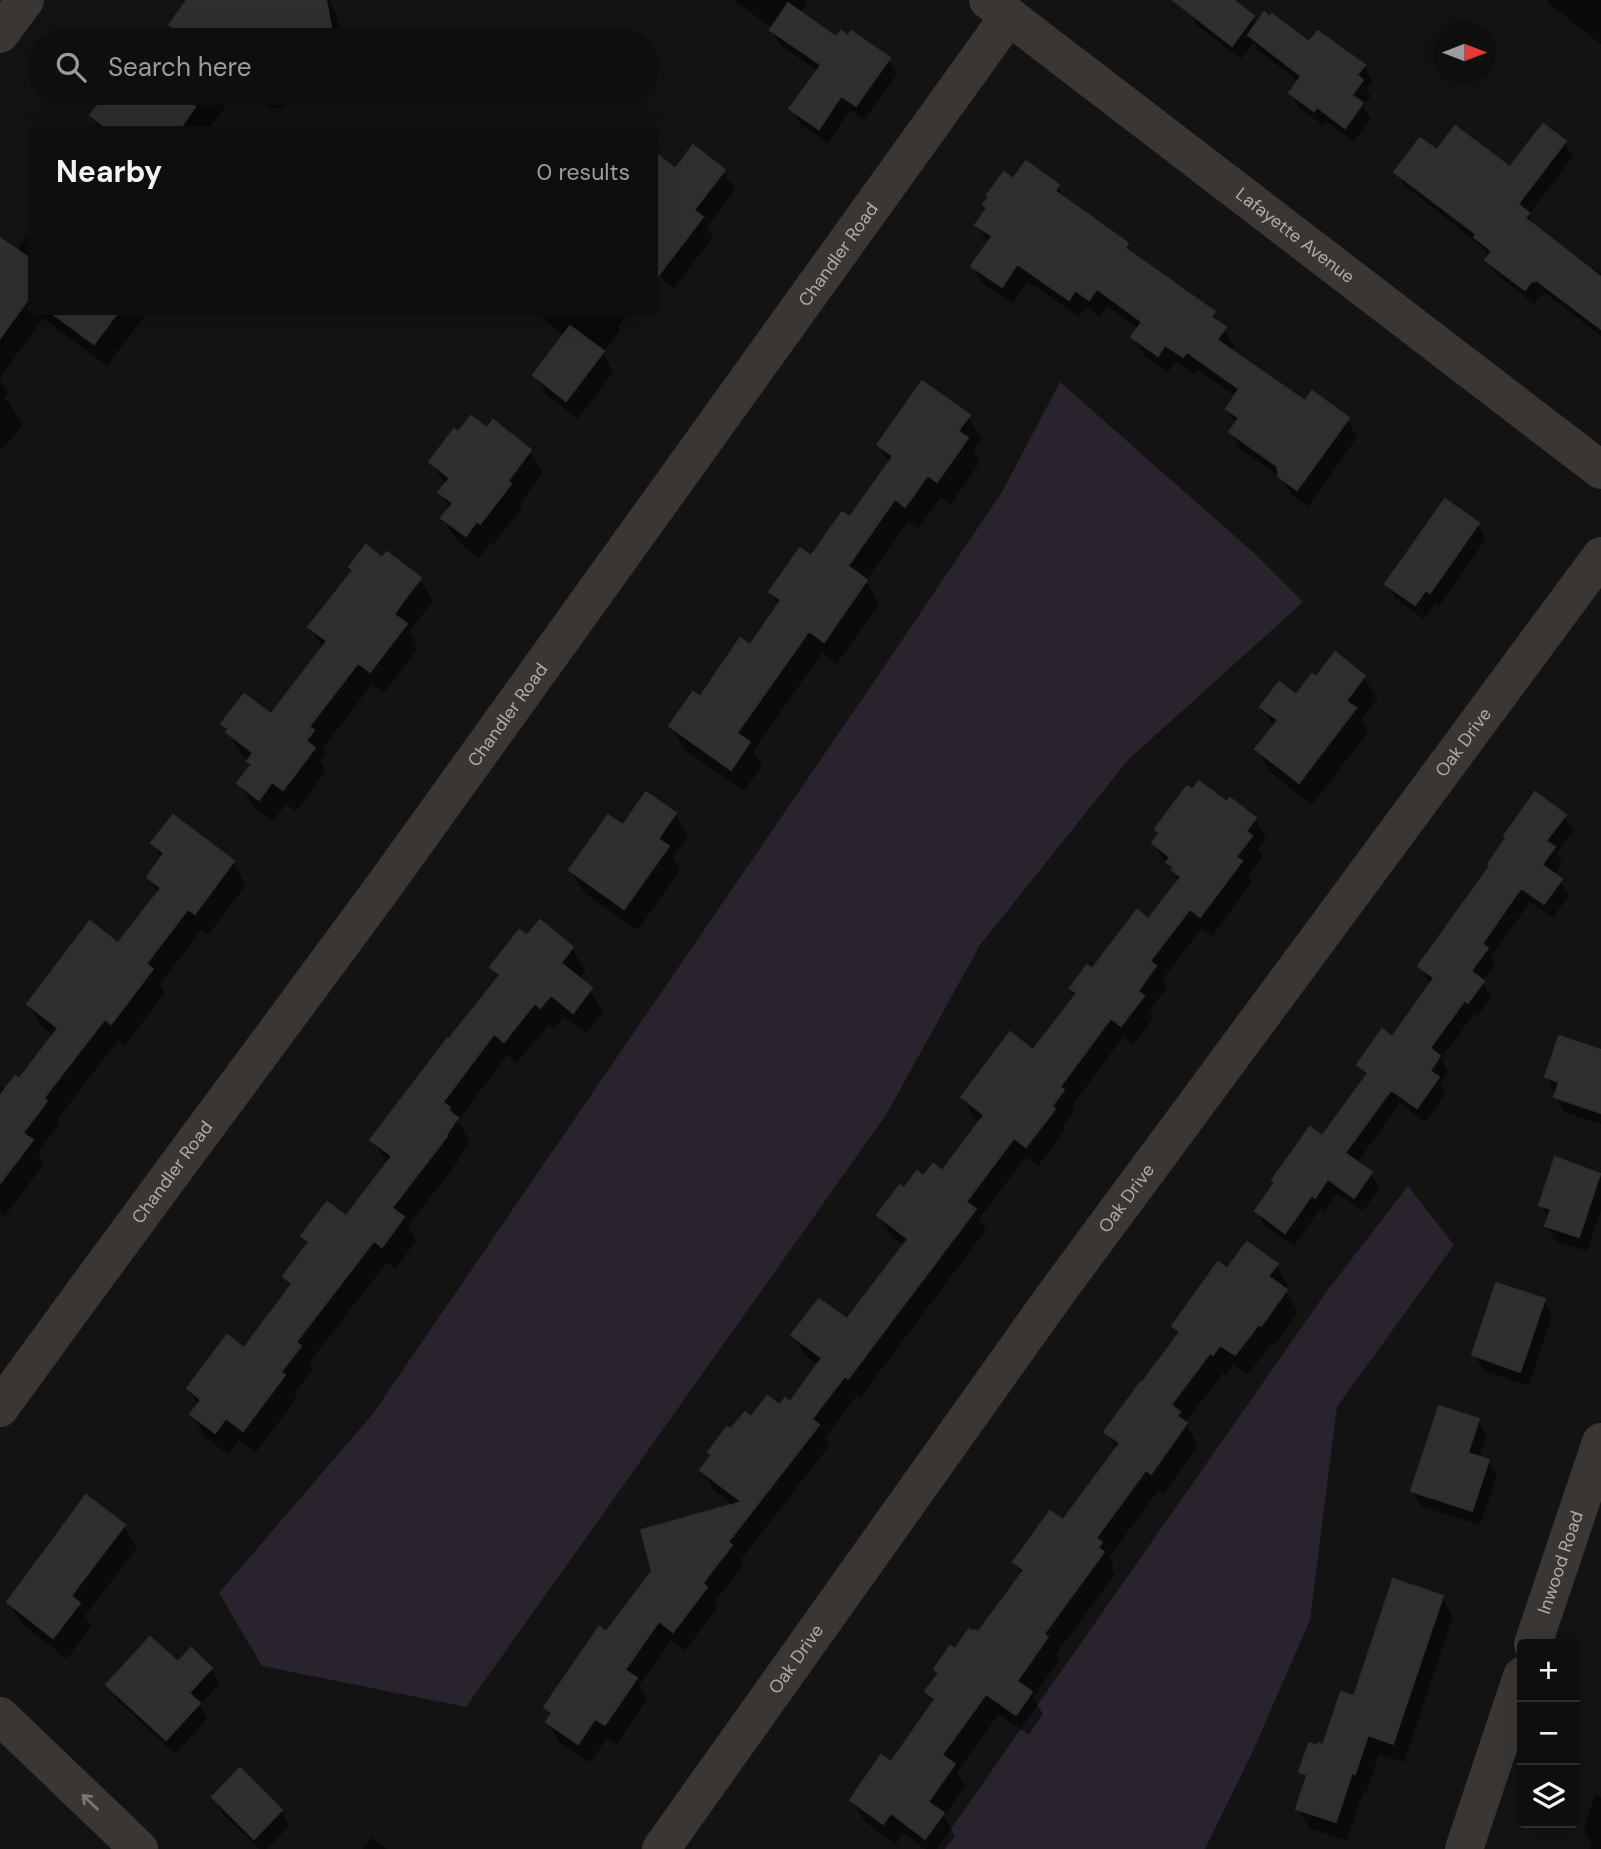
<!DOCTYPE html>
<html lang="en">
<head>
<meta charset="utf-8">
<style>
  :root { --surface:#0f0e0e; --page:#181717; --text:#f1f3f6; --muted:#9b9c9e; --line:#2f2e2e }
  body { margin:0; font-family:"DM Sans",sans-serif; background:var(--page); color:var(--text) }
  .controls { position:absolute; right:21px; bottom:21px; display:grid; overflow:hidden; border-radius:7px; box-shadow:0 7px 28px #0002 }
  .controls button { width:63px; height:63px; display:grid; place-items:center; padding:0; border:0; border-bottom:2px solid var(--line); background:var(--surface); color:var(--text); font:35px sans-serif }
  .compass { position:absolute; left:1433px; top:21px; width:63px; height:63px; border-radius:50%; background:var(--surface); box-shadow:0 7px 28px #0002; rotate:90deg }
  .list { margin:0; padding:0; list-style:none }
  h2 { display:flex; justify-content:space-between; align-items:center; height:91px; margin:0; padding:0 28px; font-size:30px }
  h2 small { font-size:23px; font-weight:400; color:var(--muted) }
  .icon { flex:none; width:38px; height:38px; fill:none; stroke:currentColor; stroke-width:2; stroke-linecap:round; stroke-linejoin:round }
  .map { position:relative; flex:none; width:1601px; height:1849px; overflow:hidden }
  .search { position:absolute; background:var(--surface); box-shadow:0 7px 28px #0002; left:28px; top:28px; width:630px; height:77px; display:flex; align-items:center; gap:18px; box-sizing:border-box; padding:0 24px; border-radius:38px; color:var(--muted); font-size:26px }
  .panel { position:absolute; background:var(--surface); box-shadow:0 7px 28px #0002; left:28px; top:126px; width:630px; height:189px; border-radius:7px }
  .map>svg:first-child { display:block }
  .green { fill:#28232c }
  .shadow { fill:#0007 }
  .building { fill:#302f2e; stroke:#302e2d; stroke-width:2 }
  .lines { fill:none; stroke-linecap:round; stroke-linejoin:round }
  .minor { stroke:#393634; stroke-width:38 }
  .tertiary { stroke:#393634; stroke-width:38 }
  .oneway { stroke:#7d7572 }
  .labels { text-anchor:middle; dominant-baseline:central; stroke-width:7; stroke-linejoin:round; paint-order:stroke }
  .street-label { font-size:18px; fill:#b4a8a5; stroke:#0f0e0e }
</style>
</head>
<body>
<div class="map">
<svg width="1601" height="1849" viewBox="0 0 1601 1849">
  <rect width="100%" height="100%" fill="#141313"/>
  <path class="green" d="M 1060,382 L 1254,553 L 1303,602 L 1128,760 L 980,945 L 886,1115 L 466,1707 L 262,1666 L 219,1593 L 372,1415 L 869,689 L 1002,492 Z
    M 1408,1186 L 1454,1245 L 1337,1407 L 1310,1620 L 1252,1753 L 1205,1849 L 937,1849 L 1327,1291 Z"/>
  <path class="shadow" d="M 189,0 L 329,0 L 336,13 L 341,40 L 165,40 L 174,29 L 171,25 Z
    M 733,0 L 805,0 L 807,3 L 799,13 L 837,40 L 888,59 L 897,74 L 864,120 L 850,110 L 828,143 L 800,124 L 791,109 L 818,71 L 780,45 L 772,30 L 773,28 Z
    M 1198,0 L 1231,0 L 1253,17 L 1257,25 L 1364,66 L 1372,81 L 1366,89 L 1371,96 L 1363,106 L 1371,119 L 1354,142 L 1326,121 L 1323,125 L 1299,108 L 1291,93 L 1299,82 L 1258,50 L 1254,42 L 1241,59 L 1198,26 L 1189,11 Z
    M 1547,0 L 1601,0 L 1601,44 L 1550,5 Z
    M 109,93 L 235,93 L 208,130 L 101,130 L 92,116 Z
    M 249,93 L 290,93 L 291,97 L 284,107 L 271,108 Z
    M 1564,142 L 1573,157 L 1528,215 L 1536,228 L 1589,270 L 1592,267 L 1601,274 L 1601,336 L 1545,293 L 1543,296 L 1541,294 L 1534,304 L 1496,274 L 1487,260 L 1490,256 L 1484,251 L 1480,245 L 1405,186 L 1397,172 L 1437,153 L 1510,170 Z
    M 675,171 L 723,171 L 735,190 L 707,227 L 713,237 L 674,288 L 657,275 Z
    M 1013,181 L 1058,186 L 1067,202 L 1127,244 L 1134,257 L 1214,314 L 1234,346 L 1231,352 L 1305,404 L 1347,419 L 1357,437 L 1308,507 L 1291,494 L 1282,478 L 1241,450 L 1231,432 L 1237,425 L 1228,409 L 1236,396 L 1197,369 L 1194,374 L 1176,361 L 1168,372 L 1144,355 L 1133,338 L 1139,329 L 1107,306 L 1099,317 L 1086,307 L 1079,317 L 1028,281 L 1012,303 L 983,284 L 973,266 L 989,244 L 977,225 Z
    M 32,230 L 32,312 L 147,312 L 107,366 L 43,318 L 0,378 L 0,261 L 16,251 Z
    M 540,312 L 629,312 L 618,326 L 620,330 L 603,353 L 613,372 L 578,419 L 546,394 L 535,375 L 565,336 L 545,320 Z
    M 0,379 L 8,393 L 4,398 L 9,402 L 22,425 L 3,450 L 0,447 Z
    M 968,416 L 981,439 L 973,450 L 980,462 L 951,504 L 941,497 L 918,528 L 908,521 L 866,581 L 879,604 L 837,664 L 822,653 L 753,751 L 762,766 L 744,791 L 684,749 L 671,726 L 700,699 L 751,648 L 779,606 L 771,592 L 812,559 L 850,519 L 889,463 L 879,446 Z
    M 488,431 L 530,451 L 543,473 L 520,504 L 522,507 L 493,545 L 490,543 L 479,558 L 456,540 L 443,518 L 450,509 L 440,492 L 446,486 L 431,462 L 458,435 Z
    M 1477,524 L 1486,539 L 1439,606 L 1435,603 L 1424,619 L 1396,599 L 1387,584 Z
    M 383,561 L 420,579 L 433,601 L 409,632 L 418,648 L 384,693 L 372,684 L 322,749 L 325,754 L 320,761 L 326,771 L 296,811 L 286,804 L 273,821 L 252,805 L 239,783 L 252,765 L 242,755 L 223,724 L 271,717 L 323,649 L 310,627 L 354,571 L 351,567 Z
    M 1364,677 L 1377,699 L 1361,720 L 1368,732 L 1312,805 L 1270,772 L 1257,749 L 1274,727 L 1262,707 L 1296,697 L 1316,680 Z
    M 1227,804 L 1255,819 L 1266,839 L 1258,849 L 1263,857 L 1248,875 L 1252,882 L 1212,936 L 1202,928 L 1162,980 L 1167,987 L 1150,1010 L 1154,1017 L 1133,1045 L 1123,1037 L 1072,1106 L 1075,1111 L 1063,1126 L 1065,1130 L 1038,1166 L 1026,1157 L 979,1219 L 986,1230 L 860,1398 L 857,1395 L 825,1438 L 829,1446 L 740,1561 L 742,1566 L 714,1603 L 717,1608 L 685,1651 L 671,1640 L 639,1686 L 647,1699 L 617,1744 L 607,1738 L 590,1763 L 559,1742 L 548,1722 L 552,1717 L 546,1707 L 607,1634 L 734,1506 L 714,1490 L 702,1470 L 713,1457 L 710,1453 L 732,1432 L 751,1419 L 790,1405 L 819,1366 L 805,1355 L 793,1335 L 847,1322 L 905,1246 L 891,1236 L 879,1216 L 905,1190 L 923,1178 L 942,1174 L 981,1122 L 974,1118 L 963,1098 L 1034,1053 L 1077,996 L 1073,988 L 1148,921 L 1180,882 L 1171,868 L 1165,863 L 1154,843 Z
    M 675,814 L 688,837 L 673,857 L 680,870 L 638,930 L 584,893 L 571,870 L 623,827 Z
    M 1564,816 L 1573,831 L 1556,853 L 1562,863 L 1554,875 L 1560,880 L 1569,895 L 1553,918 L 1530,902 L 1491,957 L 1495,964 L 1482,982 L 1491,997 L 1477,1017 L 1474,1014 L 1441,1059 L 1448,1072 L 1440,1083 L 1446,1093 L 1425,1122 L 1400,1103 L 1357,1163 L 1371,1174 L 1380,1188 L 1363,1211 L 1337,1193 L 1324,1212 L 1320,1209 L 1294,1246 L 1265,1226 L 1257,1211 L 1323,1139 L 1367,1078 L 1359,1065 L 1392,1040 L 1432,984 L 1428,981 L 1420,966 Z
    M 153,843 L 233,863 L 246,885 L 208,935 L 201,930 L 160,984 L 165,993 L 125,1045 L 118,1040 L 57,1120 L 59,1124 L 38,1152 L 44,1164 L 4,1217 L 0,1214 L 0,1086 L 6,1090 L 19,1082 L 54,1036 L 42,1027 L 29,1004 L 119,946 L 158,894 L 149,877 L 162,859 Z
    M 527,938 L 572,948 L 585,971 L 578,980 L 590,990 L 603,1012 L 586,1034 L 564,1016 L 554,1029 L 549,1024 L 517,1063 L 507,1055 L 458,1121 L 470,1141 L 458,1158 L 459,1160 L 408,1226 L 416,1241 L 395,1269 L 387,1262 L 309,1363 L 313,1369 L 294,1394 L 297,1398 L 256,1452 L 239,1440 L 228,1454 L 205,1437 L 192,1414 L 199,1406 L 189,1389 L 244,1350 L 291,1288 L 285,1276 L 308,1246 L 303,1236 L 346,1218 L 388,1164 L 372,1140 L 499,980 L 492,967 Z
    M 1601,1052 L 1601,1124 L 1564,1112 L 1547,1077 Z
    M 1599,1175 L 1601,1178 L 1601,1210 L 1587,1251 L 1555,1241 L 1547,1226 L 1549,1219 L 1541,1205 Z
    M 1276,1265 L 1288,1286 L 1285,1290 L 1298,1312 L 1274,1346 L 1272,1344 L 1247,1375 L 1233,1365 L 1226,1375 L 1223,1373 L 1185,1423 L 1198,1445 L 1164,1494 L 1158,1490 L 1109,1558 L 1113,1565 L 1111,1568 L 1115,1574 L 1056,1654 L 1059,1660 L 1033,1697 L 1043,1714 L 1029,1735 L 999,1714 L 957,1772 L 965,1786 L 944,1817 L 955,1836 L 945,1849 L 925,1849 L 903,1833 L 896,1844 L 864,1821 L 852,1800 L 891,1764 L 934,1704 L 927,1691 L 939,1675 L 936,1670 L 956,1651 L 978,1635 L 1022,1575 L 1015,1562 L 1063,1522 L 1117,1450 L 1107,1433 L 1179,1335 L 1174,1326 L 1228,1271 Z
    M 1544,1301 L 1552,1316 L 1529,1386 L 1483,1370 L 1474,1355 Z
    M 1478,1421 L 1487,1436 L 1479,1458 L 1488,1461 L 1497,1476 L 1480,1525 L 1421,1506 L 1413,1491 Z
    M 124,1526 L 137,1548 L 85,1616 L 91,1626 L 67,1659 L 22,1624 L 9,1602 Z
    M 1442,1597 L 1453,1617 L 1404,1762 L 1379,1754 L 1366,1793 L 1363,1792 L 1347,1841 L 1309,1828 L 1298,1809 L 1307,1782 L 1301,1772 L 1325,1747 L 1355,1698 Z
    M 178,1665 L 211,1669 L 219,1684 L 200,1705 L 207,1719 L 175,1754 L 117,1700 L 108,1685 Z
    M 1595,1796 L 1601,1798 L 1601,1849 L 1590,1849 L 1592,1844 L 1584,1830 Z
    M 214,1798 L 281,1811 L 289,1826 L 267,1849 L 260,1849 L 222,1813 Z
    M 372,1837 L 387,1849 L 363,1849 Z"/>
  <path class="building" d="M 187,0 L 326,0 L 333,37 L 314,40 L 191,40 L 169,25 Z
    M 1173,0 L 1233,0 L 1254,16 L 1232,46 Z
    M 788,3 L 836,37 L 841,31 L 848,36 L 851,31 L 890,58 L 856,106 L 841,96 L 819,129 L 789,109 L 821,65 L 770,30 Z
    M 1264,12 L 1270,17 L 1272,14 L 1309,42 L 1318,31 L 1365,65 L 1357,75 L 1363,80 L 1352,95 L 1363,103 L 1345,128 L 1317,107 L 1314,111 L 1289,93 L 1301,76 L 1248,35 Z
    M 107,93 L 176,93 L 195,107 L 179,130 L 109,130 L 90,115 Z
    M 1543,124 L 1566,141 L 1518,204 L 1529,213 L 1525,218 L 1601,277 L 1601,329 L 1536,280 L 1534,282 L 1532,281 L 1525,290 L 1485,260 L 1492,251 L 1474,237 L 1476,234 L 1394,172 L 1420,138 L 1437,150 L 1455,126 L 1510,167 Z
    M 693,145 L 725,170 L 694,210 L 703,217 L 654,281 L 654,152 L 675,169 Z
    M 1026,161 L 1059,185 L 1055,191 L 1128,243 L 1125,248 L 1215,312 L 1211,317 L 1226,327 L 1217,340 L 1305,401 L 1312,391 L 1349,418 L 1297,490 L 1279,477 L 1277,466 L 1229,432 L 1239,418 L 1226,409 L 1239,389 L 1187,352 L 1183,357 L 1165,345 L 1158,356 L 1131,337 L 1142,322 L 1097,289 L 1089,300 L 1075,290 L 1069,300 L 1017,264 L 1002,287 L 971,266 L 992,236 L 975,225 L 987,208 L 983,205 L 989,196 L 987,195 L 1004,172 L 1013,179 Z
    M 0,238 L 32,260 L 32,294 L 0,338 Z
    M 50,312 L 118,312 L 94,344 Z
    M 570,326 L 604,351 L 566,401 L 533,375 Z
    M 922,381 L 970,415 L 958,431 L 968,438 L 937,482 L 928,475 L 905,507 L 895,499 L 848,566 L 867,580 L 824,642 L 809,631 L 737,733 L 750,742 L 731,770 L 669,726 L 693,692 L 700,697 L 740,638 L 750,645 L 781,600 L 769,592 L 800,548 L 811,556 L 842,512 L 850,517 L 893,456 L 877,445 Z
    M 471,416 L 487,428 L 493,420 L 531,450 L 508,481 L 511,484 L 480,524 L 477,521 L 466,536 L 441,518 L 453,503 L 438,492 L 450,478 L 429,462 L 454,429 L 458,432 Z
    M 1445,499 L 1479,523 L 1430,593 L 1426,590 L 1415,605 L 1385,584 Z
    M 366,545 L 382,558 L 387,552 L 421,578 L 394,614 L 407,624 L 370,672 L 358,663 L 309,727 L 314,730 L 306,741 L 315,748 L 283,790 L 272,782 L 259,800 L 237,783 L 252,764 L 247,761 L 253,753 L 226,732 L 229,729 L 221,724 L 244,694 L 271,714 L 327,641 L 308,627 L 353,570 L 349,567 Z
    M 1335,652 L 1365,676 L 1346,701 L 1356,708 L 1299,783 L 1255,749 L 1278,720 L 1260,707 L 1279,682 L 1296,695 L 1312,674 L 1316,677 Z
    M 1199,781 L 1227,802 L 1230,798 L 1256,818 L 1246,831 L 1252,836 L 1236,857 L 1242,861 L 1200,917 L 1190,909 L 1150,961 L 1156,966 L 1138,991 L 1144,996 L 1121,1026 L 1111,1018 L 1060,1087 L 1064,1090 L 1052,1106 L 1055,1109 L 1026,1147 L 1014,1138 L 966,1202 L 976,1209 L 848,1379 L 845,1376 L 812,1419 L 819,1425 L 728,1542 L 732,1545 L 703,1583 L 707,1587 L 673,1632 L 659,1621 L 625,1670 L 637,1678 L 605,1725 L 595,1719 L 578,1744 L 546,1722 L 552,1713 L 544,1707 L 599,1627 L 606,1632 L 652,1571 L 641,1530 L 742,1502 L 700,1470 L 712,1455 L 708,1452 L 727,1427 L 731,1429 L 745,1412 L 751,1417 L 767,1396 L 780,1405 L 785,1398 L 790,1402 L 822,1358 L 791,1335 L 819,1299 L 847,1319 L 908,1239 L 877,1215 L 900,1185 L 904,1188 L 917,1171 L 923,1176 L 933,1164 L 942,1171 L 984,1115 L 961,1097 L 1010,1032 L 1033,1050 L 1077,993 L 1070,988 L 1087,965 L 1092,969 L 1137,910 L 1148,919 L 1181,877 L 1172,870 L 1174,868 L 1166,862 L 1170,857 L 1152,843 L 1159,833 L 1155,829 L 1187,786 L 1192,790 Z
    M 646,792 L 676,813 L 658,839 L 669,846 L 624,909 L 569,870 L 608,815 L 623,825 Z
    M 1535,792 L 1566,815 L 1546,841 L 1555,847 L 1542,865 L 1562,879 L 1544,904 L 1521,888 L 1482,944 L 1488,948 L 1471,971 L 1484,981 L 1468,1003 L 1465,1000 L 1430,1048 L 1440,1056 L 1430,1071 L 1439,1077 L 1417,1108 L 1391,1090 L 1345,1153 L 1372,1172 L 1354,1198 L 1328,1179 L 1315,1198 L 1312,1195 L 1285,1233 L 1255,1211 L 1275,1182 L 1272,1180 L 1310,1127 L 1322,1136 L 1368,1073 L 1357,1065 L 1382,1029 L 1392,1037 L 1434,978 L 1418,966 L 1490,866 L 1488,864 L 1506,838 L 1504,836 Z
    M 173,815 L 234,861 L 195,914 L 188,909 L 146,964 L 153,969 L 111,1024 L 105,1019 L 44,1098 L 47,1101 L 23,1133 L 33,1140 L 0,1183 L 0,1096 L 15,1076 L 19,1079 L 58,1028 L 27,1004 L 90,921 L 118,943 L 161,888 L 147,877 L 164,853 L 151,843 Z
    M 540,920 L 573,947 L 561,963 L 592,988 L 573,1013 L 551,995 L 540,1008 L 535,1003 L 504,1042 L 494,1034 L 443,1102 L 450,1108 L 448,1110 L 458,1118 L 446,1135 L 447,1136 L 392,1208 L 404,1217 L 382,1247 L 374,1241 L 296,1342 L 301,1346 L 281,1372 L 285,1375 L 243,1431 L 226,1418 L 215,1433 L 190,1414 L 201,1400 L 187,1388 L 227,1335 L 244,1348 L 292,1284 L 283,1276 L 309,1242 L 301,1236 L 327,1202 L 346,1216 L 392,1156 L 370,1140 L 447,1039 L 448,1040 L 500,975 L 490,967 L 519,930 L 527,936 Z
    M 1559,1036 L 1601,1050 L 1601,1113 L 1554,1097 L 1559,1082 L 1545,1077 Z
    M 1555,1157 L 1600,1174 L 1579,1237 L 1545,1226 L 1551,1209 L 1539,1205 Z
    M 1247,1242 L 1278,1264 L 1268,1276 L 1287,1290 L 1261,1326 L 1259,1324 L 1235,1355 L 1220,1345 L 1213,1355 L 1210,1353 L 1171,1405 L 1180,1412 L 1177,1416 L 1187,1423 L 1151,1474 L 1146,1470 L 1096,1538 L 1102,1542 L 1098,1548 L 1104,1552 L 1044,1634 L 1048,1637 L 1017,1681 L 1032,1692 L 1016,1715 L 986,1694 L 942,1755 L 955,1764 L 928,1802 L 944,1813 L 925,1839 L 891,1813 L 883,1824 L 850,1800 L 881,1755 L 891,1762 L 935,1699 L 925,1691 L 939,1673 L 934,1669 L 950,1646 L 955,1649 L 969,1629 L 973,1632 L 974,1630 L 978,1632 L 1024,1570 L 1013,1562 L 1050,1511 L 1063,1520 L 1120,1443 L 1104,1432 L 1140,1383 L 1141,1384 L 1180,1332 L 1172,1326 L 1218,1262 L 1227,1269 Z
    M 1496,1283 L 1545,1299 L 1520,1372 L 1472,1355 Z
    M 1439,1406 L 1479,1419 L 1468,1453 L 1489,1460 L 1472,1511 L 1411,1491 Z
    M 86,1495 L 125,1525 L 71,1596 L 80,1603 L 53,1638 L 7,1602 Z
    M 1393,1579 L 1443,1596 L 1393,1744 L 1368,1735 L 1355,1774 L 1352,1773 L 1336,1822 L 1296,1809 L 1307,1775 L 1299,1772 L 1309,1743 L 1317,1746 L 1318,1743 L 1323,1745 L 1341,1692 L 1354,1696 Z
    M 150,1637 L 178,1662 L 191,1648 L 212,1668 L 189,1693 L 200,1703 L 166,1740 L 106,1685 Z
    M 240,1768 L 282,1810 L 254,1839 L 212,1797 Z"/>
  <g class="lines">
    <g class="minor">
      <path d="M 0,34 L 25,0"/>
      <path id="s1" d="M 0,1408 C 128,1230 260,1055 389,879 C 597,592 803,304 1009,16"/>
      <path id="s2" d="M 1533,1644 L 1601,1442"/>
      <path d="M 0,1716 L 139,1849"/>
      <path id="s3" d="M 661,1849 L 1055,1295 L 1601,556"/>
      <path d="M 1464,1849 L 1522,1676"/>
    </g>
    <path class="tertiary" id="s4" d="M 988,0 L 1601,470"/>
  </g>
  <defs><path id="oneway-shaft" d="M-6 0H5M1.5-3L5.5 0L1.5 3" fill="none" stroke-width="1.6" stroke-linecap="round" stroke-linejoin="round" transform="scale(1.75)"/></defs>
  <use class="oneway" href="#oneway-shaft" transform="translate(90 1802) rotate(-136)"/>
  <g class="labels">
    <g class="street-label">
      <text stroke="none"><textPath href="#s4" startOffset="387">Lafayette Avenue</textPath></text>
      <text stroke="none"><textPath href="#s1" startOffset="1426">Chandler Road</textPath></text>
      <text stroke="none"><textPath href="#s1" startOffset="859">Chandler Road</textPath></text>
      <text stroke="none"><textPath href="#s3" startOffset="1367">Oak Drive</textPath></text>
      <text stroke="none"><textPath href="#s1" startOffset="292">Chandler Road</textPath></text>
      <text stroke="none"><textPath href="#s3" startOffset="800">Oak Drive</textPath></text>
      <text stroke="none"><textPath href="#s2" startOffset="86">Inwood Road</textPath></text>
      <text stroke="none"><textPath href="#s3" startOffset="233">Oak Drive</textPath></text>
    </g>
  </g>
</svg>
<div class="controls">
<button>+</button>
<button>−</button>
<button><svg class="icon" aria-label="layers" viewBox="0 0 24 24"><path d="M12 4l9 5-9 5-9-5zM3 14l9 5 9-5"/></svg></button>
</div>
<svg class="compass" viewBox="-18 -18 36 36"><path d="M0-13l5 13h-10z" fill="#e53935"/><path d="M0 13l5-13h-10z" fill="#9b9c9e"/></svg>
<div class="search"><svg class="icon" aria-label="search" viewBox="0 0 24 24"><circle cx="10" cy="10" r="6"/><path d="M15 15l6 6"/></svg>Search here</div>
<section class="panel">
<h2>Nearby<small>0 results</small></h2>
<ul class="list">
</ul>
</section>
</div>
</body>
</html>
